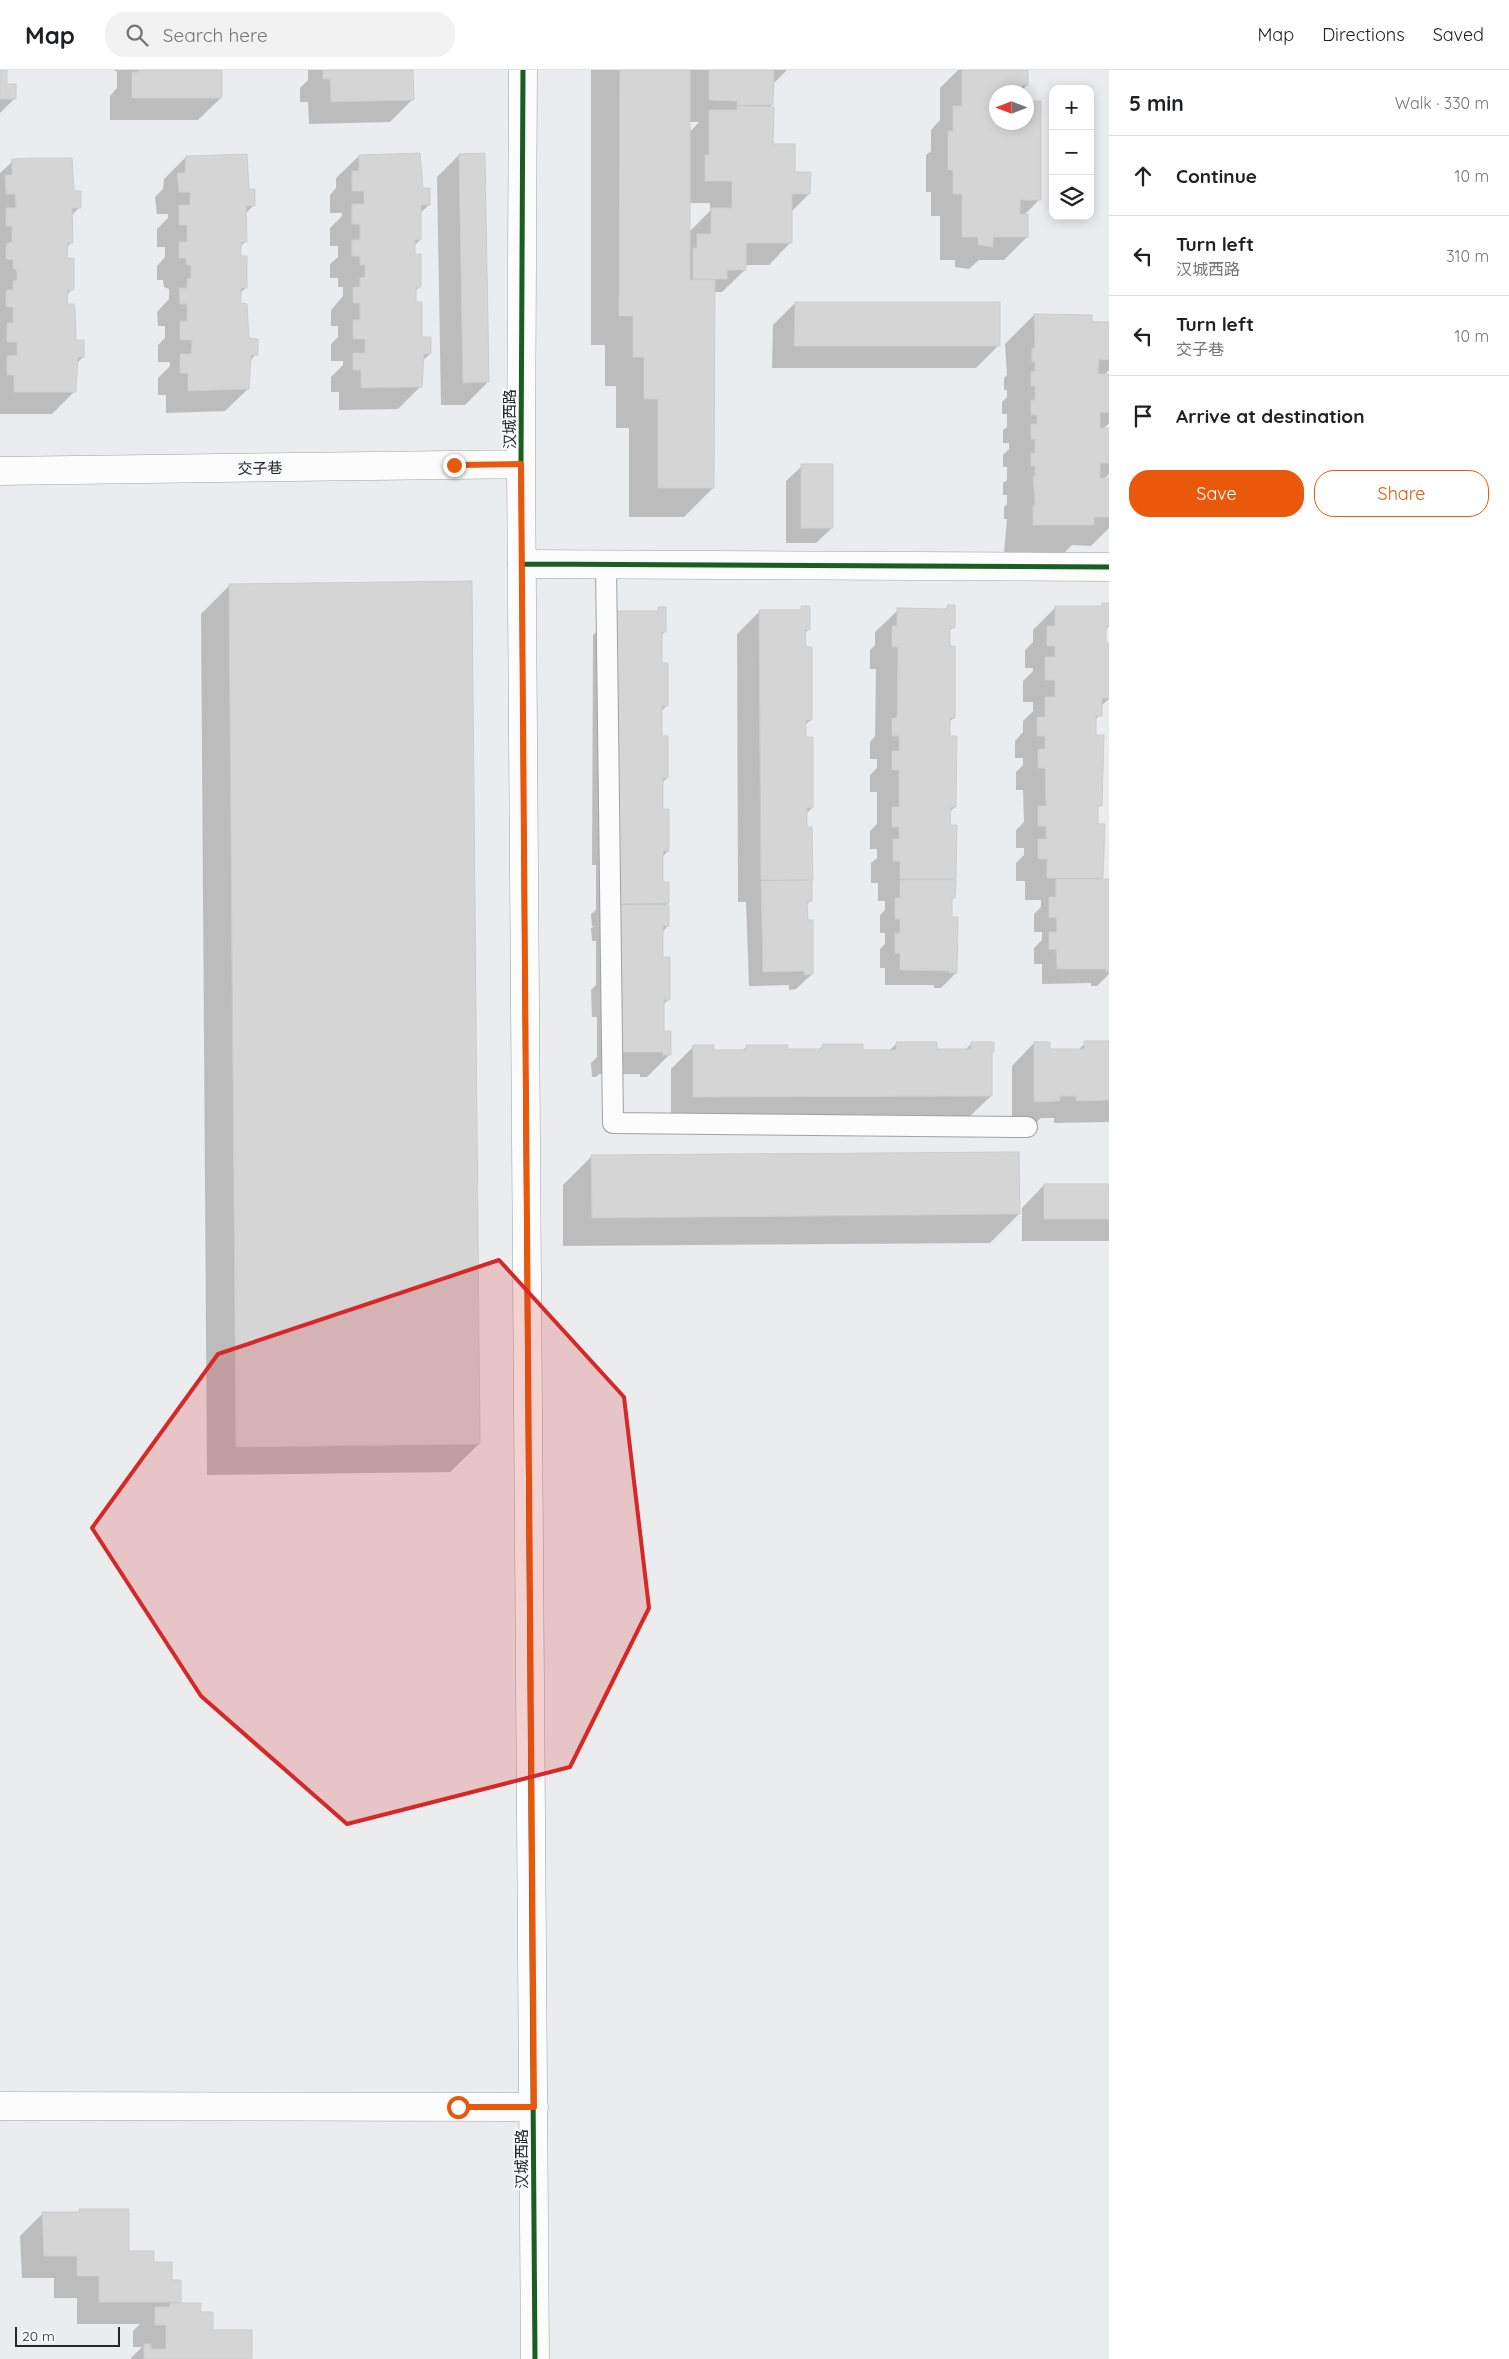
<!DOCTYPE html>
<html lang="en">
<head>
<meta charset="utf-8">
<style>
  :root { --surface:#fff; --page:#f2f2f2; --text:#202124; --muted:#757577; --line:#e0e0e0; --accent:#ea580c }
  body { margin:0; font-family:Quicksand,"Noto Sans SC",sans-serif; background:var(--page); color:var(--text) }
  .controls { position:absolute; right:15px; top:15px; display:grid; overflow:hidden; border-radius:10px; box-shadow:0 2px 12px #0003 }
  .controls button { width:45px; height:45px; display:grid; place-items:center; padding:0; border:0; border-bottom:1px solid var(--line); background:var(--surface); color:var(--text); font:25px sans-serif }
  .compass { position:absolute; left:989px; top:15px; width:45px; height:45px; border-radius:50%; background:var(--surface); box-shadow:0 2px 12px #0003; rotate:270deg }
  .scale { position:absolute; left:15px; bottom:12px; width:105px; box-sizing:border-box; padding-left:5px; border:2px solid #252627; border-top:0; font-size:14px; line-height:18px; white-space:nowrap; color:#252627; -webkit-text-stroke:4px #f8f9fc; paint-order:stroke }
  .stop { position:absolute; width:15px; height:15px; margin:-11px; border:4px solid #ea580c; border-radius:50%; background:#fff }
  .stop.end { background:#ea580c; border-color:#fff; box-shadow:0 1px 5px #0008 }
  .list { margin:0; padding:0; list-style:none }
  h2 { display:flex; justify-content:space-between; align-items:center; height:65px; margin:0; padding:0 20px; font-size:21px }
  h2 small { font-size:16px; font-weight:400; color:var(--muted) }
  .list li { display:grid; grid-template-columns:32px 1fr auto; gap:15px; align-items:center; box-sizing:border-box; height:80px; padding:0 20px; border-top:1px solid var(--line) }
  .list b { display:block; font-size:19px; white-space:nowrap }
  .list p { margin:0; font-size:16px; white-space:nowrap; color:var(--muted) }
  .list em { font-size:16px; font-style:normal; color:var(--muted) }
  .actions { display:flex; gap:10px; padding:15px 20px }
  .actions a { flex:1; padding:11px 0; border:1px solid var(--accent); border-radius:20px; text-align:center; font-size:18px; color:var(--accent) }
  .actions .main { background:var(--accent); color:#fff }
  .icon { flex:none; width:28px; height:28px; fill:none; stroke:currentColor; stroke-width:2; stroke-linecap:round; stroke-linejoin:round }
  .map { position:relative; flex:none; width:1109px; height:2289px; overflow:hidden }
  header { display:flex; align-items:center; gap:30px; box-sizing:border-box; height:70px; padding:0 25px; background:var(--surface); border-bottom:1px solid var(--line) }
  header strong { font-size:24px }
  nav { display:flex; gap:28px; margin-inline-start:auto; font-size:18px }
  .search { width:350px; height:45px; background:var(--page); display:flex; align-items:center; gap:12px; box-sizing:border-box; padding:0 18px; border-radius:20px; color:var(--muted); font-size:19px }
  main { display:flex }
  aside { flex:1; background:var(--surface) }
  .map>svg:first-child { display:block }
  .shadow { fill:#0003; fill-rule:evenodd }
  .building { fill:#d5d5d6; stroke:#cccdce }
  .lines { fill:none; stroke-linecap:round; stroke-linejoin:round }
  .lane-casing { stroke:#a0a1a2; stroke-width:22 }
  .street-casing { stroke:#a0a1a2; stroke-width:29 }
  .secondary-casing { stroke:#a0a1a2; stroke-width:29 }
  .lane { stroke:#fcfcfc; stroke-width:20 }
  .street { stroke:#fcfcfc; stroke-width:28 }
  .secondary { stroke:#fcfcfc; stroke-width:28 }
  .cycleway-casing { stroke:#f8f9fc; stroke-width:8 }
  .cycleway { stroke:#1b5e20; stroke-width:5 }
  .route { stroke:#ea580c; stroke-width:6 }
  .marked { fill:#d62828; fill-opacity:0.2; stroke:#d62828; stroke-width:4; stroke-linejoin:round }
  .labels { text-anchor:middle; dominant-baseline:central; stroke-width:4; stroke-linejoin:round; paint-order:stroke }
  .street-label { font-size:15px; fill:#252627; stroke:#f8f9fc }
</style>
</head>
<body>
<header>
<strong>Map</strong>
<div class="search"><svg class="icon" aria-label="search" viewBox="0 0 24 24"><circle cx="10" cy="10" r="6"/><path d="M15 15l6 6"/></svg>Search here</div>
<nav><a>Map</a><a>Directions</a><a>Saved</a></nav>
</header>
<main>
<div class="map">
<svg width="1109" height="2289" viewBox="0 0 1109 2289">
  <rect width="100%" height="100%" fill="#ebeced"/>
  <path class="shadow" d="M 0,0 L 6,0 L 6,15 L 15,28 L 0,43 Z
    M 114,0 L 220,0 L 221,28 L 198,50 L 110,50 L 110,26 L 117,18 L 117,2 Z
    M 308,0 L 412,0 L 412,30 L 390,52 L 309,54 L 308,32 L 300,32 L 300,18 L 308,10 Z
    M 591,0 L 787,0 L 772,15 L 772,35 L 769,38 L 772,75 L 809,124 L 791,142 L 791,172 L 769,195 L 745,195 L 745,200 L 722,222 L 713,222 L 713,418 L 684,447 L 629,447 L 629,358 L 616,358 L 616,316 L 605,316 L 605,275 L 591,275 ZM 689,52 L 699,52 L 689,63 ZM 689,133 L 710,133 L 710,141 L 689,162 Z
    M 958,0 L 1027,0 L 1027,15 L 1020,22 L 996,22 L 996,52 L 1040,129 L 1024,145 L 1027,167 L 1004,190 L 979,190 L 969,199 L 955,197 L 955,190 L 940,190 L 940,146 L 931,146 L 931,122 L 926,122 L 926,85 L 931,81 L 931,60 L 940,50 L 940,18 Z
    M 459,85 L 488,312 L 465,335 L 441,335 L 437,107 Z
    M 359,86 L 422,119 L 429,135 L 420,143 L 420,170 L 414,176 L 420,216 L 415,221 L 415,234 L 421,268 L 430,284 L 422,291 L 421,316 L 398,339 L 339,340 L 339,322 L 331,322 L 331,307 L 343,295 L 343,291 L 331,291 L 331,274 L 338,267 L 338,256 L 331,256 L 331,240 L 343,226 L 343,217 L 338,217 L 338,208 L 330,208 L 330,194 L 338,187 L 338,176 L 330,176 L 330,158 L 342,146 L 342,143 L 330,143 L 330,125 L 336,118 L 336,108 Z
    M 186,87 L 248,120 L 253,136 L 245,144 L 246,171 L 240,177 L 246,218 L 240,223 L 240,234 L 248,269 L 256,284 L 249,292 L 248,319 L 225,341 L 166,343 L 166,325 L 158,325 L 158,308 L 170,296 L 170,292 L 158,292 L 158,275 L 165,268 L 165,256 L 158,256 L 157,242 L 169,229 L 169,219 L 164,217 L 163,210 L 157,210 L 157,196 L 165,187 L 165,177 L 157,177 L 157,159 L 168,148 L 168,144 L 157,144 L 155,127 L 163,119 L 164,109 Z
    M 13,91 L 72,122 L 80,137 L 71,146 L 72,172 L 67,177 L 66,189 L 72,219 L 67,225 L 66,236 L 75,271 L 83,287 L 76,294 L 75,321 L 52,344 L 0,344 L 0,103 Z
    M 795,233 L 998,276 L 976,298 L 772,298 L 773,255 Z
    M 1034,245 L 1109,253 L 1109,300 L 1104,305 L 1109,305 L 1109,353 L 1103,359 L 1109,359 L 1109,404 L 1103,410 L 1109,410 L 1109,458 L 1091,476 L 1072,475 L 1064,483 L 1004,483 L 1007,449 L 1004,449 L 1004,437 L 1007,434 L 1007,425 L 1003,425 L 1003,413 L 1007,410 L 1007,397 L 1003,397 L 1003,385 L 1009,379 L 1009,373 L 1003,373 L 1003,360 L 1007,357 L 1007,344 L 1002,344 L 1002,332 L 1007,327 L 1007,320 L 1004,320 L 1004,308 L 1007,305 L 1005,274 Z
    M 802,396 L 832,458 L 816,473 L 786,473 L 786,411 Z
    M 230,515 L 479,1374 L 450,1402 L 207,1405 L 201,544 Z
    M 1102,534 L 1109,534 L 1109,556 L 1105,560 L 1105,574 L 1109,574 L 1109,629 L 1100,637 L 1100,645 L 1095,650 L 1100,735 L 1096,739 L 1102,807 L 1099,810 L 1109,810 L 1109,904 L 1097,916 L 1091,916 L 1091,913 L 1042,914 L 1042,894 L 1034,894 L 1034,878 L 1042,870 L 1042,862 L 1034,862 L 1034,844 L 1041,837 L 1041,830 L 1025,830 L 1025,811 L 1016,811 L 1016,793 L 1024,785 L 1024,778 L 1016,778 L 1016,760 L 1024,752 L 1023,720 L 1016,720 L 1016,702 L 1023,695 L 1023,688 L 1015,688 L 1015,671 L 1023,662 L 1023,651 L 1033,641 L 1033,632 L 1023,632 L 1023,611 L 1033,601 L 1033,598 L 1025,598 L 1025,580 L 1033,572 L 1033,560 L 1055,538 L 1099,538 Z
    M 947,537 L 954,557 L 948,562 L 954,648 L 949,652 L 955,737 L 949,742 L 949,756 L 955,809 L 952,811 L 954,828 L 951,831 L 956,903 L 941,918 L 934,918 L 934,915 L 885,915 L 885,898 L 880,898 L 880,879 L 885,874 L 885,863 L 880,863 L 880,845 L 885,840 L 885,831 L 878,831 L 878,813 L 871,813 L 871,793 L 877,788 L 877,779 L 870,779 L 870,761 L 877,754 L 877,722 L 870,722 L 870,705 L 877,698 L 877,689 L 870,689 L 870,672 L 875,666 L 876,599 L 870,599 L 870,580 L 875,575 L 875,562 L 898,540 L 944,540 Z
    M 802,538 L 809,559 L 804,564 L 811,650 L 805,655 L 805,669 L 812,738 L 806,744 L 812,809 L 811,830 L 806,835 L 812,904 L 796,919 L 789,920 L 789,915 L 749,916 L 746,832 L 738,832 L 737,564 L 759,542 L 798,542 Z
    M 659,539 L 665,561 L 661,566 L 661,594 L 667,635 L 661,642 L 661,668 L 667,708 L 662,713 L 662,740 L 668,781 L 662,787 L 662,813 L 668,833 L 665,836 L 668,856 L 661,863 L 662,888 L 669,929 L 662,936 L 662,962 L 669,985 L 647,1007 L 640,1007 L 640,1004 L 599,1004 L 596,1007 L 592,1007 L 591,993 L 597,987 L 597,947 L 592,947 L 591,920 L 596,915 L 596,871 L 592,871 L 591,858 L 594,856 L 592,856 L 591,844 L 596,840 L 596,795 L 592,795 L 593,565 L 616,542 L 656,542 Z
    M 897,973 L 936,980 L 965,980 L 972,973 L 993,981 L 991,984 L 991,1026 L 968,1048 L 671,1049 L 671,999 L 694,976 L 712,981 L 742,981 L 747,976 L 787,980 L 818,980 L 823,976 L 861,981 L 889,981 Z
    M 1034,973 L 1049,980 L 1078,980 L 1085,973 L 1109,973 L 1109,1052 L 1054,1053 L 1054,1048 L 1041,1048 L 1036,1053 L 1012,1054 L 1012,996 Z
    M 592,1086 L 1019,1144 L 990,1173 L 563,1176 L 563,1115 Z
    M 1044,1115 L 1109,1115 L 1109,1171 L 1022,1171 L 1022,1138 Z
    M 79,2141 L 128,2182 L 152,2193 L 171,2211 L 180,2211 L 180,2234 L 199,2243 L 212,2262 L 251,2289 L 130,2289 L 142,2277 L 133,2277 L 133,2261 L 140,2254 L 77,2254 L 77,2228 L 54,2228 L 54,2208 L 22,2208 L 20,2166 L 42,2144 L 76,2144 Z"/>
  <path class="building" d="M 0,0 L 7,0 L 7,14 L 16,14 L 16,29 L 0,29 Z
    M 139,0 L 222,0 L 222,28 L 132,28 L 132,2 L 139,2 Z
    M 323,0 L 413,0 L 414,30 L 331,32 L 330,9 L 323,9 Z
    M 620,0 L 690,0 L 690,210 L 715,210 L 714,418 L 658,418 L 658,329 L 644,329 L 644,287 L 633,287 L 633,246 L 619,246 Z
    M 709,0 L 774,0 L 773,35 L 737,35 L 737,31 L 709,30 Z
    M 962,0 L 1028,0 L 1028,15 L 1022,15 L 1022,22 L 996,22 L 996,52 L 1026,52 L 1026,31 L 1041,31 L 1041,130 L 1020,130 L 1020,144 L 1028,144 L 1028,167 L 993,167 L 993,177 L 978,175 L 978,167 L 962,167 L 962,124 L 953,124 L 953,100 L 948,100 L 948,61 L 953,61 L 953,36 L 962,36 Z
    M 737,36 L 774,37 L 773,74 L 795,74 L 795,102 L 811,102 L 810,124 L 792,124 L 792,173 L 746,173 L 746,200 L 727,200 L 727,209 L 693,209 L 693,178 L 697,178 L 697,164 L 711,164 L 711,138 L 732,138 L 732,111 L 705,111 L 705,85 L 709,85 L 709,40 L 737,40 Z
    M 420,83 L 423,118 L 430,118 L 430,135 L 421,135 L 421,170 L 415,170 L 415,184 L 421,184 L 421,217 L 416,217 L 416,232 L 422,232 L 422,267 L 431,267 L 431,284 L 424,284 L 422,317 L 361,318 L 361,300 L 353,300 L 353,283 L 365,283 L 365,269 L 353,269 L 353,250 L 360,250 L 360,233 L 353,233 L 353,217 L 360,217 L 360,208 L 365,207 L 365,195 L 360,195 L 360,186 L 352,186 L 352,170 L 360,170 L 360,154 L 352,154 L 352,134 L 364,134 L 364,121 L 352,121 L 352,101 L 359,101 L 359,85 Z
    M 485,83 L 489,312 L 463,313 L 459,84 Z
    M 247,84 L 249,119 L 255,119 L 255,136 L 246,136 L 247,172 L 241,172 L 241,186 L 247,186 L 247,218 L 241,218 L 241,233 L 247,234 L 249,268 L 258,269 L 258,285 L 251,285 L 249,319 L 188,321 L 188,303 L 180,303 L 180,284 L 191,284 L 192,270 L 180,270 L 180,251 L 187,251 L 187,234 L 180,234 L 179,218 L 187,218 L 187,209 L 191,208 L 191,196 L 186,194 L 186,188 L 179,188 L 179,172 L 187,172 L 187,155 L 179,155 L 179,135 L 190,135 L 190,122 L 179,122 L 177,103 L 185,103 L 186,86 Z
    M 33,88 L 72,88 L 74,121 L 81,121 L 81,138 L 72,138 L 73,173 L 68,173 L 67,188 L 74,188 L 74,220 L 68,220 L 67,234 L 74,234 L 75,239 L 76,270 L 84,270 L 84,287 L 78,287 L 76,322 L 14,322 L 14,305 L 7,305 L 7,286 L 17,285 L 17,272 L 7,272 L 7,253 L 13,253 L 13,237 L 6,237 L 6,220 L 13,220 L 13,211 L 17,210 L 17,203 L 16,199 L 13,199 L 13,190 L 6,189 L 6,174 L 12,172 L 12,156 L 6,156 L 6,138 L 16,138 L 15,124 L 6,124 L 5,105 L 12,105 L 12,89 Z
    M 795,232 L 1000,232 L 1000,276 L 794,276 Z
    M 1034,244 L 1092,245 L 1092,252 L 1109,252 L 1109,290 L 1099,289 L 1098,304 L 1109,304 L 1109,343 L 1100,342 L 1100,358 L 1109,358 L 1109,393 L 1100,393 L 1100,408 L 1109,408 L 1109,447 L 1094,447 L 1094,455 L 1033,455 L 1033,435 L 1035,435 L 1033,406 L 1035,406 L 1035,396 L 1031,396 L 1031,383 L 1035,383 L 1035,369 L 1031,369 L 1031,354 L 1037,354 L 1037,345 L 1031,345 L 1031,330 L 1035,330 L 1035,316 L 1031,316 L 1031,301 L 1035,302 L 1035,292 L 1032,292 L 1032,278 L 1035,278 Z
    M 801,394 L 833,394 L 833,458 L 801,458 Z
    M 472,511 L 480,1374 L 236,1377 L 229,514 Z
    M 1102,533 L 1109,533 L 1109,556 L 1106,556 L 1106,573 L 1109,573 L 1109,628 L 1102,628 L 1102,646 L 1096,646 L 1096,665 L 1104,665 L 1102,736 L 1098,736 L 1098,754 L 1105,754 L 1103,808 L 1047,808 L 1047,789 L 1038,789 L 1038,769 L 1046,769 L 1046,756 L 1038,756 L 1038,736 L 1046,736 L 1045,698 L 1038,698 L 1038,679 L 1045,679 L 1045,666 L 1037,666 L 1037,647 L 1045,647 L 1045,627 L 1055,627 L 1055,610 L 1045,610 L 1045,587 L 1055,587 L 1055,576 L 1047,576 L 1047,556 L 1055,556 L 1055,536 L 1102,536 Z
    M 947,535 L 955,535 L 955,558 L 950,558 L 950,576 L 955,576 L 955,648 L 950,648 L 950,666 L 957,666 L 956,737 L 951,737 L 950,755 L 957,755 L 956,809 L 900,809 L 900,791 L 893,791 L 893,769 L 899,769 L 899,757 L 892,757 L 892,737 L 899,737 L 899,700 L 892,700 L 892,681 L 899,681 L 899,666 L 892,666 L 892,648 L 897,648 L 898,577 L 892,577 L 892,556 L 897,556 L 897,538 L 947,539 Z
    M 801,536 L 810,536 L 810,560 L 805,560 L 806,577 L 812,577 L 812,650 L 806,650 L 806,667 L 813,667 L 813,738 L 807,738 L 807,757 L 812,757 L 813,810 L 761,810 L 759,540 L 801,540 Z
    M 658,537 L 666,537 L 666,562 L 662,562 L 662,593 L 668,593 L 668,636 L 662,636 L 662,666 L 668,666 L 668,708 L 663,708 L 663,739 L 669,739 L 669,781 L 663,781 L 663,812 L 669,812 L 669,833 L 614,834 L 616,539 L 618,541 L 658,541 Z
    M 1056,809 L 1109,809 L 1109,902 L 1106,902 L 1106,899 L 1057,899 L 1056,879 L 1049,879 L 1049,862 L 1057,862 L 1056,847 L 1049,848 L 1049,827 L 1056,827 Z
    M 812,810 L 812,831 L 807,831 L 808,850 L 813,850 L 813,904 L 804,905 L 804,901 L 763,902 L 761,811 Z
    M 900,810 L 956,810 L 955,828 L 952,828 L 952,847 L 958,847 L 957,903 L 949,903 L 949,901 L 900,900 L 900,883 L 895,883 L 895,863 L 900,863 L 900,849 L 895,849 L 895,828 L 900,828 Z
    M 613,835 L 669,835 L 669,856 L 663,856 L 663,887 L 670,887 L 670,930 L 664,930 L 664,961 L 671,961 L 671,985 L 663,985 L 663,982 L 620,982 Z
    M 1084,971 L 1109,971 L 1109,1030 L 1076,1031 L 1076,1026 L 1060,1026 L 1060,1031 L 1034,1032 L 1034,972 L 1050,972 L 1050,979 L 1084,979 Z
    M 896,972 L 937,972 L 937,979 L 971,979 L 971,972 L 994,972 L 994,982 L 992,982 L 992,1026 L 693,1027 L 693,975 L 714,975 L 714,980 L 746,980 L 746,975 L 788,975 L 788,979 L 822,979 L 822,974 L 863,974 L 863,980 L 896,980 Z
    M 1019,1082 L 1020,1144 L 592,1148 L 591,1085 Z
    M 1044,1114 L 1109,1114 L 1109,1149 L 1044,1149 Z
    M 79,2139 L 129,2139 L 129,2181 L 154,2181 L 154,2192 L 172,2192 L 172,2210 L 181,2210 L 181,2232 L 99,2232 L 99,2206 L 77,2206 L 77,2186 L 44,2186 L 42,2142 L 79,2142 Z
    M 170,2233 L 201,2233 L 201,2242 L 213,2242 L 213,2260 L 252,2260 L 252,2289 L 144,2289 L 144,2274 L 151,2274 L 151,2279 L 166,2279 L 166,2255 L 155,2255 L 155,2237 L 170,2237 Z"/>
  <g class="lines">
    <g class="lane-casing">
      <path id="lane" d="M 606,494 L 613,1053 L 1027,1057"/>
    </g>
    <g class="street-casing">
      <path id="street" d="M 522,494 L 1109,497"/>
    </g>
    <g class="secondary-casing">
      <path id="secondary" d="M 523,0 L 521,394 L 535,2289
        M 0,401 L 521,394
        M 0,2036 L 534,2037"/>
    </g>
    <use href="#lane" class="lane"/>
    <use href="#street" class="street"/>
    <use href="#secondary" class="secondary"/>
    <g class="cycleway-casing">
      <path id="cycleway" d="M 523,0 L 521,394 L 535,2289
        M 522,494 L 1109,497"/>
    </g>
    <use href="#cycleway" class="cycleway"/>
  </g>
  <g class="lines">
    <path class="route" d="M 454,395 L 521,394 L 534,2037 L 458,2037"/>
  </g>
  <path class="marked" d="M 499,1190 L 624,1327 L 649,1538 L 570,1697 L 347,1754 L 201,1626 L 92,1458 L 218,1284 Z"/>
  <g class="labels">
    <g class="street-label">
      <text transform="translate(509 349) rotate(-90)">汉城西路</text>
      <text transform="translate(260 398) rotate(-1)">交子巷</text>
      <text transform="translate(521 2089) rotate(-90)">汉城西路</text>
    </g>
  </g>
</svg>
<div class="controls">
<button>+</button>
<button>−</button>
<button><svg class="icon" aria-label="layers" viewBox="0 0 24 24"><path d="M12 4l9 5-9 5-9-5zM3 14l9 5 9-5"/></svg></button>
</div>
<svg class="compass" viewBox="-18 -18 36 36"><path d="M0-13l5 13h-10z" fill="#e53935"/><path d="M0 13l5-13h-10z" fill="#757577"/></svg>
<div class="scale">20 m</div>
<div class="stop" style="left:458px;top:2037px"></div>
<div class="stop end" style="left:454px;top:395px"></div>
</div>
<aside>
<h2>5 min<small>Walk · 330 m</small></h2>
<ul class="list">
<li><svg class="icon" aria-label="ahead" viewBox="0 0 24 24"><path d="M12 20V5M6 11l6-6 6 6"/></svg><div><b>Continue</b></div><em>10 m</em></li>
<li><svg class="icon" aria-label="left" viewBox="0 0 24 24"><path d="M17 20v-9H6M10 6l-5 5 5 5"/></svg><div><b>Turn left</b><p>汉城西路</p></div><em>310 m</em></li>
<li><svg class="icon" aria-label="left" viewBox="0 0 24 24"><path d="M17 20v-9H6M10 6l-5 5 5 5"/></svg><div><b>Turn left</b><p>交子巷</p></div><em>10 m</em></li>
<li><svg class="icon" aria-label="arrive" viewBox="0 0 24 24"><path d="M6 21V4h12l-3 4 3 4H6"/></svg><div><b>Arrive at destination</b></div></li>
</ul>
<div class="actions"><a class="main">Save</a><a>Share</a></div>
</aside>
</main>
</body>
</html>
